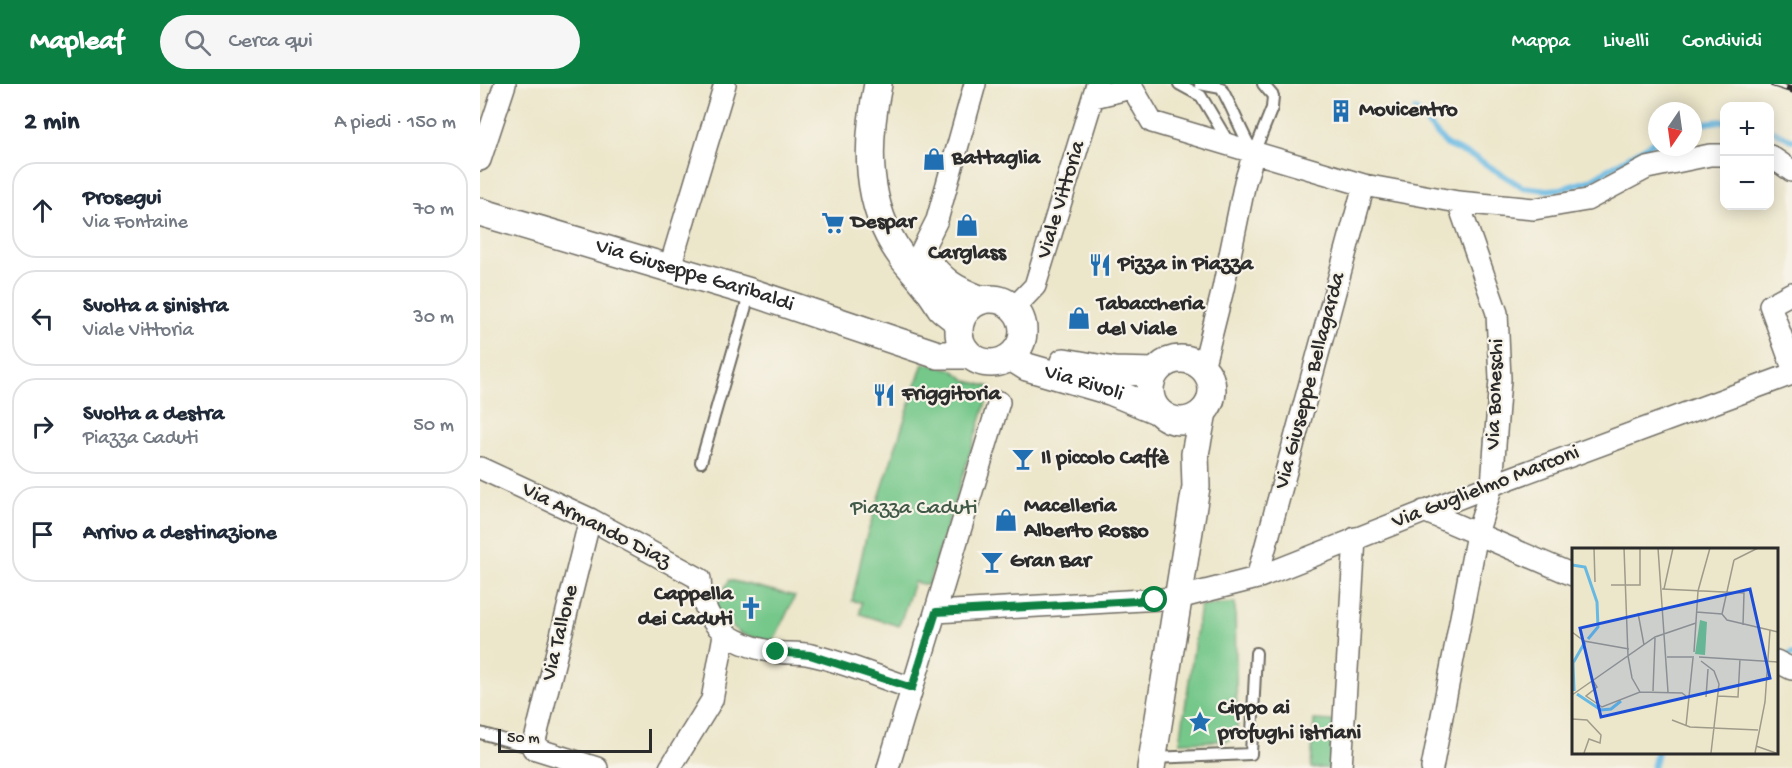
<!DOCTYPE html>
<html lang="it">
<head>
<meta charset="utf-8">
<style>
  :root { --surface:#fff; --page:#f6f6f7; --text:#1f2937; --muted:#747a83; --line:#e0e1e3; --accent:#0b8043 }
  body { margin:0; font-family:"Gochi Hand",sans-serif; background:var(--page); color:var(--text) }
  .controls { position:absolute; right:18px; top:18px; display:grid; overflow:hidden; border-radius:12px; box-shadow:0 3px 15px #0003 }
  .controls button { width:54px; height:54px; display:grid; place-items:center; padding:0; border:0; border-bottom:2px solid var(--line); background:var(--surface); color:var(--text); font:30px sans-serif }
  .compass { position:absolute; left:1168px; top:18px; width:54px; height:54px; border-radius:50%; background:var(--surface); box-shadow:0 3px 15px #0003; rotate:193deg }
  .scale { position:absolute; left:18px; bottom:15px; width:154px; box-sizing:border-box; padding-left:6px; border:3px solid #2b2b2b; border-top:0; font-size:16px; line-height:21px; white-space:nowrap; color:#2b2b2b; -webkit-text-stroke:4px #f7f3e8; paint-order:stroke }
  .stop { position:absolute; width:18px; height:18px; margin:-14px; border:4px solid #0b8043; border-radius:50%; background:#fff }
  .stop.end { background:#0b8043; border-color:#fff; box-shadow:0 2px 6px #0008 }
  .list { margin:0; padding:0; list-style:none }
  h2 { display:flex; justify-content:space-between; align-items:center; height:78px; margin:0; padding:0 24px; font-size:26px }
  h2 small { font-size:20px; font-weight:400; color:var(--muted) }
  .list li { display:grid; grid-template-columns:39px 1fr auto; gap:18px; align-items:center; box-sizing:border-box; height:96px; margin:0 12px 12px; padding:0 12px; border:2px solid var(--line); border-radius:24px }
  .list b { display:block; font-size:22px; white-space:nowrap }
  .list p { margin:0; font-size:20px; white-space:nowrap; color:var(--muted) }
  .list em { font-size:20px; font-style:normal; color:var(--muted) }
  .icon { flex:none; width:33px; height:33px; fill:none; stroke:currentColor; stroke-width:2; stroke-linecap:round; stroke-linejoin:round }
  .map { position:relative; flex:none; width:1312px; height:684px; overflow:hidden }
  header { display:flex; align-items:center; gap:36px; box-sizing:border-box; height:84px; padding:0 30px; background:var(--accent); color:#fff }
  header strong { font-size:28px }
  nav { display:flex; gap:33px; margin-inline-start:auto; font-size:21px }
  .search { width:420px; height:54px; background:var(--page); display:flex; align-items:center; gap:15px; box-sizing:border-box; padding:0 21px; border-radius:33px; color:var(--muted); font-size:22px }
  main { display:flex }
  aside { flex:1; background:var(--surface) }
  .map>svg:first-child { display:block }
  .green { fill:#74c78a; stroke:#50795a; stroke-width:1.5 }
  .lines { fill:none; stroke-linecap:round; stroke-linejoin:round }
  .stream { stroke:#67b9e3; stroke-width:6 }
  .service-casing { stroke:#6f6c63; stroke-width:14 }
  .minor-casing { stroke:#6f6c63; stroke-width:24 }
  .tertiary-casing { stroke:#6f6c63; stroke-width:30 }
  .service { stroke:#fff; stroke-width:10 }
  .minor { stroke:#fff; stroke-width:21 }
  .tertiary { stroke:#fff; stroke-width:27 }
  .rail-casing { stroke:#2b2b2b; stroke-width:7 }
  .rail { stroke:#f7f3e8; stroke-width:4.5; stroke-dasharray:14; stroke-linecap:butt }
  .route { stroke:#0b8043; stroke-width:8 }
  .labels { text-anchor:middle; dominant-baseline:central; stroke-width:4.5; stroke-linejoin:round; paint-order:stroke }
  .poi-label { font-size:22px; font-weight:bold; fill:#2b2b2b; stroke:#f7f3e8; text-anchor:start }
  .street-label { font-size:22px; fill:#2b2b2b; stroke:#f7f3e8 }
  .park-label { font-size:22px; fill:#415a48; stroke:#f7f3e8 }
  .inset-river { fill:none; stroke:#67b9e3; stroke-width:3 }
  .inset-road { fill:none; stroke:#9f9b8a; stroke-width:1.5 }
  .view { fill:#1d4ed8; fill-opacity:0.15; stroke:#1d4ed8; stroke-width:3 }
  .inset-edge { fill:none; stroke:#2b2b2b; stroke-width:3 }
</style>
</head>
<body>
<header>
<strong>Mapleaf</strong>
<div class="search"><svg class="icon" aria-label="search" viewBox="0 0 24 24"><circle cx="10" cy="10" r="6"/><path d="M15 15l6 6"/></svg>Cerca qui</div>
<nav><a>Mappa</a><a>Livelli</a><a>Condividi</a></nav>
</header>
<main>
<aside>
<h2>2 min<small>A piedi · 150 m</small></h2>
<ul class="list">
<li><svg class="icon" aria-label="ahead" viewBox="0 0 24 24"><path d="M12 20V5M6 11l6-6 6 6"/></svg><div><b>Prosegui</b><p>Via Fontaine</p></div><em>70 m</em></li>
<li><svg class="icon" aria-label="left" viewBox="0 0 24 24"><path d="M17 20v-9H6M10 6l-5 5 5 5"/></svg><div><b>Svolta a sinistra</b><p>Viale Vittoria</p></div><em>30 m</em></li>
<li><svg class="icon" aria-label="right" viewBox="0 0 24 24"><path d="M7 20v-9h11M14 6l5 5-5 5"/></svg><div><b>Svolta a destra</b><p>Piazza Caduti</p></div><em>50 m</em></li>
<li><svg class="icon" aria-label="arrive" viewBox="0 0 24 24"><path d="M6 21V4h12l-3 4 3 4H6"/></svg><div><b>Arrivo a destinazione</b></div></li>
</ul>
</aside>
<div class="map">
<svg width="1312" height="684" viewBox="0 0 1312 684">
  <rect width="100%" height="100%" fill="#f7f3e8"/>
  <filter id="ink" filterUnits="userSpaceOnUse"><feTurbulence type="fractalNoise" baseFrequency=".0167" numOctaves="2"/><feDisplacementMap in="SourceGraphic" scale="12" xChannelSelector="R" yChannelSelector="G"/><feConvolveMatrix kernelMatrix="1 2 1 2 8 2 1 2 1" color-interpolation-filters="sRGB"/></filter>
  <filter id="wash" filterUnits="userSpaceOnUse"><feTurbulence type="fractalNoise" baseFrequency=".008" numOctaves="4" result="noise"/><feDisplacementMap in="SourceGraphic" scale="24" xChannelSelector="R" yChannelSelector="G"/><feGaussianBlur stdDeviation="1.35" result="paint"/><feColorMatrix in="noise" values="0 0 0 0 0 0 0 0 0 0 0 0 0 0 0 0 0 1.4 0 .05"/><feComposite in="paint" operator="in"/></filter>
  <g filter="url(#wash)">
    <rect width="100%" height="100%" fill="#ece6ca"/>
    <path class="green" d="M 443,279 L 471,285 L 488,297 L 511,303 L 448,501 L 434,498 L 419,542 L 380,530 L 381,518 L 372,517 L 385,457 Z
      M 249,496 L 315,512 L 293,558 L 261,550 L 233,527 Z
      M 755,519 L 757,646 L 754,654 L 747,657 L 700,658 L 720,522 Z
      M 834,636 L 853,637 L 850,684 L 831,684 Z"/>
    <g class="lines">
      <path class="stream" d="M 935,26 L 967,61 L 996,74 L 1042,103 L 1068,106 L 1081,105 L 1109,97 L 1177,56
        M 1213,40 L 1244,37
        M 1290,45 L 1312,56
        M 1301,575 L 1312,570
        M 1173,684 L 1177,668"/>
    </g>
  </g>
  <g filter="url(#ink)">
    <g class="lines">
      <g class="service-casing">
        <path id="service" d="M 699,0 L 721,12 L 746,54 L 753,57
          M 720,0 L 741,4 C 753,24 760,46 772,66
          M 774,69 L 792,24 L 793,12 L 783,0
          M 221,378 L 270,208
          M 0,649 L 53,664
          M 672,674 L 771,670 L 776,569"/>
      </g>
      <g class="minor-casing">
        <path id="minor" d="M 650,0 L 672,38 L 884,101 L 978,118 L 1054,125 L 1107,116 L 1167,84 L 1230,71 L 1244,71
          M 614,13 L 651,4
          M 1290,72 L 1312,87
          M 0,76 L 25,0
          M 440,170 L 457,136 L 495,0
          M 189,186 L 245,0
          M 1312,209 L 1290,221 L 1312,282
          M 534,224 L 555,202 L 617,0
          M 723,284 L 743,205 L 765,98 L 774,69
          M 0,384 L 110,435 L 220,495 C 222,543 251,560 294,568 C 306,570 319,568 331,571 C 364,578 400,594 432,604
          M 944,427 L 1093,491
          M 110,435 L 53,664 L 117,684
          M 777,494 L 884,101
          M 456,528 L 698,514 L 777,494 L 1012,401 L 1312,290
          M 1296,577 L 1312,585
          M 190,684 L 232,616 L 244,551
          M 408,684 L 519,318
          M 861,684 L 875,454
          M 952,684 L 997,450 L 1012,401 L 1020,295 L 1017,229 L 978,118"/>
      </g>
      <g class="tertiary-casing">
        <g id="tertiary">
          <path d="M 398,0 C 386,60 384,121 422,173 C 428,181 436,189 443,198 C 450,206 455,215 461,224 C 466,229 474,234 479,238"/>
          <path id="s1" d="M 0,128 L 270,208 L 458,271 L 488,271"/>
          <path d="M 444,174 C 463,198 473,205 502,216"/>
          <circle cx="511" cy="247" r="32"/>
          <path id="s2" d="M 531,273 L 547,283 L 630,307 L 676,326"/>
          <circle cx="701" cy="306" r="31"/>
          <path d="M 584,278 L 634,287 L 675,288"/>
          <path d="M 671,684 L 716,403 L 715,370 L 723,328"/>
        </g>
      </g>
      <use href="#service" class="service"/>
      <use href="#minor" class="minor"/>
      <use href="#tertiary" class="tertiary"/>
      <g class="rail-casing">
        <path id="rail" d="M 1293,0 L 1312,6"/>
      </g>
      <use href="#rail" class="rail"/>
    </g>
  </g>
  <g class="lines" filter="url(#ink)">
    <path class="route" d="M 296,568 L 330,571 L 432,604 L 456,528 L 675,516"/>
  </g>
  <defs>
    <g id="building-bare" transform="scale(1.8)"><path d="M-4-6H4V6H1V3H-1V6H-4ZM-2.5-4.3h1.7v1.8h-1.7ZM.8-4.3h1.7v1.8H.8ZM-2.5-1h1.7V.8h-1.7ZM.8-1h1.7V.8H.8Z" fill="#1f6fb2" stroke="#f7f3e8" stroke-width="2.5" paint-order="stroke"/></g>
    <g id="shop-bare" transform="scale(1.8)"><path d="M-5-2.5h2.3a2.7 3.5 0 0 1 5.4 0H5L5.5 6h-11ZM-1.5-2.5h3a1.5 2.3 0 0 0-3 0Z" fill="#1f6fb2" stroke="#f7f3e8" stroke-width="2.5" paint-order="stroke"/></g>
    <g id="supermarket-bare" transform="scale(1.8)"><path d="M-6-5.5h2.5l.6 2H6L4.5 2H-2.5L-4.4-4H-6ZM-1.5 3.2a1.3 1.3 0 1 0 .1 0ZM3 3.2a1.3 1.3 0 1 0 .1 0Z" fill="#1f6fb2" stroke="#f7f3e8" stroke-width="2.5" paint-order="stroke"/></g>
    <g id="restaurant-bare" transform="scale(1.8)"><path d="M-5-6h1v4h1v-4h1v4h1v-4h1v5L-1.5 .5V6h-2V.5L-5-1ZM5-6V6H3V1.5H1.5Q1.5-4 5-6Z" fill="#1f6fb2" stroke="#f7f3e8" stroke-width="2.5" paint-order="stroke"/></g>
    <g id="bar-bare" transform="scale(1.8)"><path d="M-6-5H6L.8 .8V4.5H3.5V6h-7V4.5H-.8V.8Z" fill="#1f6fb2" stroke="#f7f3e8" stroke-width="2.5" paint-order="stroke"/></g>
    <g id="church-bare" transform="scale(1.8)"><path d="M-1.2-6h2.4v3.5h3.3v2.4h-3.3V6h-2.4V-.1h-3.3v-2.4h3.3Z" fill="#1f6fb2" stroke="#f7f3e8" stroke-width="2.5" paint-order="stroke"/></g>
    <g id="sight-bare" transform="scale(1.8)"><path d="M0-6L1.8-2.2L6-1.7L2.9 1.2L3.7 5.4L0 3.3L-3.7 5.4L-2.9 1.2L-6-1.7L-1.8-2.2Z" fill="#1f6fb2" stroke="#f7f3e8" stroke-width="2.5" paint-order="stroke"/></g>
  </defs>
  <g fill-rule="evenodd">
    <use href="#building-bare" x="861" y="27"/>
    <use href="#shop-bare" x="454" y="75"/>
    <use href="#supermarket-bare" x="353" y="139"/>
    <use href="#shop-bare" x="487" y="141"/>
    <use href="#restaurant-bare" x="620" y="181"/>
    <use href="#shop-bare" x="599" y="234"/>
    <use href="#restaurant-bare" x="404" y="311"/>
    <use href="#bar-bare" x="543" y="375"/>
    <use href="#shop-bare" x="526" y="436"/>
    <use href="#bar-bare" x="512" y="478"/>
    <use href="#church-bare" x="271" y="524"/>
    <use href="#sight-bare" x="720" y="638"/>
  </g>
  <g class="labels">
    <g class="poi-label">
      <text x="879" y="27">Movicentro</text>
      <text x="472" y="75">Battaglia</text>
      <text x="371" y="139">Despar</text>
      <text x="487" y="170" text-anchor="middle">Carglass</text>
      <text x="638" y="181">Pizza in Piazza</text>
      <text x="617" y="221">Tabaccheria<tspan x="617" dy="25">del Viale</tspan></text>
      <text x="422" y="311">Friggitoria</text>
      <text x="561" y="375">Il piccolo Caffè</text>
      <text x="544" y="423">Macelleria<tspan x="544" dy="25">Alberto Rosso</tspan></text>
      <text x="530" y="478">Gran Bar</text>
      <text x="253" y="511" text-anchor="end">Cappella<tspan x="253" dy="25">dei Caduti</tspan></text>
      <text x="738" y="625">Cippo ai<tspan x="738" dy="25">profughi istriani</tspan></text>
    </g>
    <g class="street-label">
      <text transform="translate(582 116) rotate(-73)">Viale Vittoria</text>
      <text stroke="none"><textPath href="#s1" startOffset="224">Via Giuseppe Garibaldi</textPath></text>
      <text transform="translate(831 297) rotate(-75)">Via Giuseppe Bellagarda</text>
      <text stroke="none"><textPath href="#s2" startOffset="78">Via Rivoli</textPath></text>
      <text transform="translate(1016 310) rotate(-88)">Via Boneschi</text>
      <text transform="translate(1006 404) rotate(-21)">Via Guglielmo Marconi</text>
      <text transform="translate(116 442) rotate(27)">Via Armando Diaz</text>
      <text transform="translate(81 549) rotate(-76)">Via Tallone</text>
    </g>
    <g class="park-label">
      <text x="434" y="425">Piazza Caduti</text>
    </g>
  </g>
  <g transform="translate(1092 464)">
    <rect width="206" height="206" fill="#ece6ca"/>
    <path d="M 128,72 L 135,74 L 133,107 L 123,106 Z" fill="#74c78a"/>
    <path class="inset-river" d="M 0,17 L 13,19 L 25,54 L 26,79 L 16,91M 2,143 L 1,115 L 13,94M 5,146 L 29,162 L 39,161 L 49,153"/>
    <path class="inset-road" d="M 22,0 L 23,34M 52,0 L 56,108 L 60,130 L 68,144M 86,0 L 96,144M 162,12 L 186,0M 39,37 L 68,37 L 68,0M 90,41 L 172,45 L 171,77M 92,41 L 101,0M 124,64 L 150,66 L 155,72 L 206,84M 66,65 L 72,97M 150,66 L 162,12M 0,84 L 12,93 L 57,101M 122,104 L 126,43 L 138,0M 95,109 L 122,109M 127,109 L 206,114M 129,113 L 142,123 L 147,136 L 139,205M 20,131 L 25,139 L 14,148 L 30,159 L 68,144 L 110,145 L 114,148M 81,143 L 83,90M 0,147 L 83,89 L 124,75M 146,148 L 166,149 L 168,111M 134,149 L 136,121M 0,171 L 15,172 L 29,187 L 28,195 L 17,191 L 12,205M 100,172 L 118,179 L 186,182M 114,178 L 121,110M 184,198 L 204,205M 183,205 L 193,154 L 198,82"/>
    <path class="view" d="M 178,41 L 198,130 L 29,169 L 8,80 Z"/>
    <rect width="206" height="206" class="inset-edge"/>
  </g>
</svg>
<div class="controls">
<button>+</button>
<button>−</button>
</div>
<svg class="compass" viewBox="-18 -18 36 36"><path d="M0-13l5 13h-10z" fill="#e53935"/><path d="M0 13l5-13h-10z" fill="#747a83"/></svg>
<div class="scale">50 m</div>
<div class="stop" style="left:675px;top:516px"></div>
<div class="stop end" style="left:296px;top:568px"></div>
</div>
</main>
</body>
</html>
